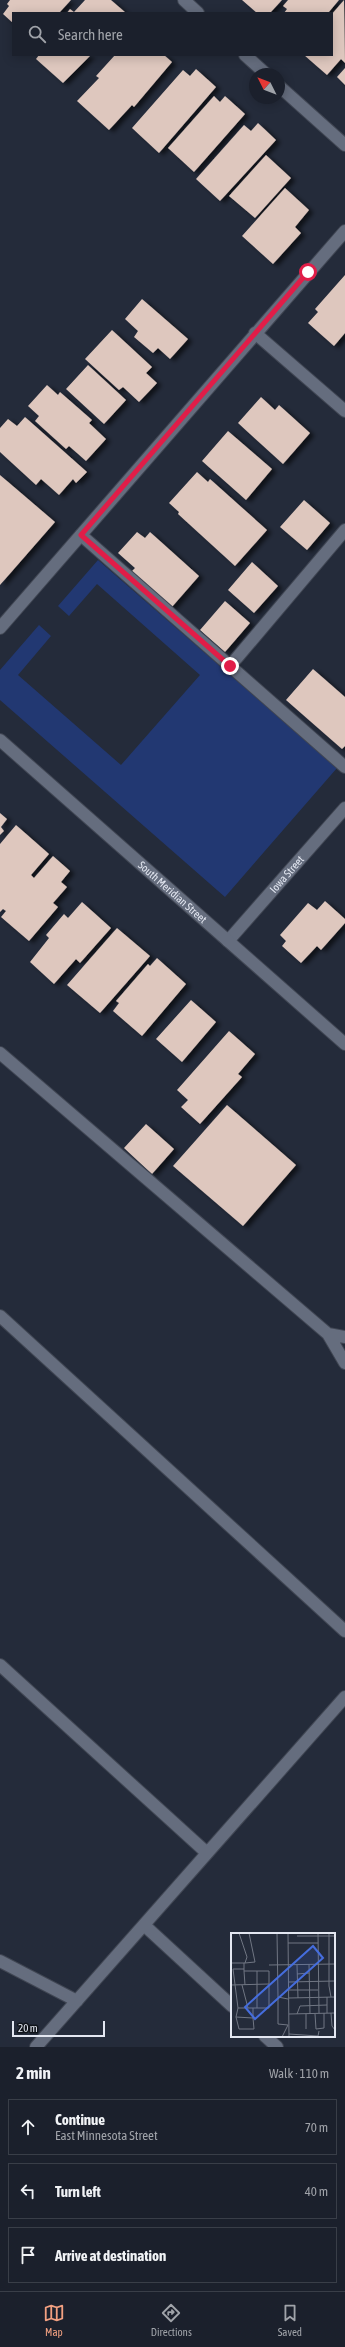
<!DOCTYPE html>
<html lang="en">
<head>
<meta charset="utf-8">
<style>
  :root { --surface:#1b202c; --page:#242834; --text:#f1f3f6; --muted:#a0a3a9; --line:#393e48; --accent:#f2a081 }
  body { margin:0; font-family:"Asap Condensed",sans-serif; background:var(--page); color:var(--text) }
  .compass { position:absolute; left:249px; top:68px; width:36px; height:36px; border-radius:50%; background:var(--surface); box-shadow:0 2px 10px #0003; rotate:312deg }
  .scale { position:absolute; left:12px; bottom:10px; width:93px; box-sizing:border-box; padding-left:4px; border:2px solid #e3e7f1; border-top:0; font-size:11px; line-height:14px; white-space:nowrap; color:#e3e7f1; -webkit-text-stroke:3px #10141a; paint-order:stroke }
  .stop { position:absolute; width:12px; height:12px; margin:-9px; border:3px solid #e11d48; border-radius:50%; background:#fff }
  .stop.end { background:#e11d48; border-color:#fff; box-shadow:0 1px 4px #0008 }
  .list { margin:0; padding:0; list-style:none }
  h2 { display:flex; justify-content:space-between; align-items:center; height:52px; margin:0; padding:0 16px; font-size:17px }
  h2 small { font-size:13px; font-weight:400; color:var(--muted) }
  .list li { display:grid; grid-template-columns:26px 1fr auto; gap:12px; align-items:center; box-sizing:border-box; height:56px; margin:0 8px 8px; padding:0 8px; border:1px solid var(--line); border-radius:0px }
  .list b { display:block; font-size:15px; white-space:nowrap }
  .list p { margin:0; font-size:13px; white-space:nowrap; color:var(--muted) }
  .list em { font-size:13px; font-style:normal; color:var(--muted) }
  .icon { flex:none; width:22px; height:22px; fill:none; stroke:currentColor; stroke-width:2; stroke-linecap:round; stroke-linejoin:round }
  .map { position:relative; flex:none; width:345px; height:2047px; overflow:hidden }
  .search { position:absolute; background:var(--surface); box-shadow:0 2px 10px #0003; left:12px; right:12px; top:12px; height:44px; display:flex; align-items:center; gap:10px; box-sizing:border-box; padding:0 14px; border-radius:0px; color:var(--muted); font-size:15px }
  .sheet { height:244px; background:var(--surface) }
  nav { display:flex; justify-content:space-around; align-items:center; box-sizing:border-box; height:56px; border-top:1px solid var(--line); background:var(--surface); font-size:11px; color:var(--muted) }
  nav a { display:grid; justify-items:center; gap:2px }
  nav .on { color:var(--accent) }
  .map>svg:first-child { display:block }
  .grass { fill:#223872 }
  .building { fill:#dec7be; filter:url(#shadow) }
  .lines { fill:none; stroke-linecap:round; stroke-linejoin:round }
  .lane-casing { stroke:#404653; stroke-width:14 }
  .street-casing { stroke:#404653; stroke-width:14 }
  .secondary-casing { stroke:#404653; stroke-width:14 }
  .lane { stroke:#656d7e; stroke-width:12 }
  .street { stroke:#656d7e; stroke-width:12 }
  .secondary { stroke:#656d7e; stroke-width:12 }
  .route { stroke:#e11d48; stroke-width:5 }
  .labels { text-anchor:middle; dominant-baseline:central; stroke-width:4; stroke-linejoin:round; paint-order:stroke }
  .street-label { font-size:11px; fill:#e3e7f1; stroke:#10141a }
  .inset-road { fill:none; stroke:#707683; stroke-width:1 }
  .view { fill:#456ddd; fill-opacity:0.15; stroke:#456ddd; stroke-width:2 }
  .inset-edge { fill:none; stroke:#e3e7f1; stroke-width:2 }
</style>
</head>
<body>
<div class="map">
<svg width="345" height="2047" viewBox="0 0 345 2047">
  <defs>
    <filter id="shadow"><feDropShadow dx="4.5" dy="2.5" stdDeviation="2" flood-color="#0009"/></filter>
  </defs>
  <rect width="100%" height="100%" fill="#242b3a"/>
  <path class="grass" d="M 98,560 L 337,768 L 225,897 L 0,700 L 0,670 L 39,625 L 51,636 L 18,675 L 121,765 L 200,675 L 97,584 L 69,616 L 58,606 Z"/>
  <path class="building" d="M 10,0 L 71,0 L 59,13 L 13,13 L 13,23 L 3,14 L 9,6 L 7,4 Z
    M 85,0 L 111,0 L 126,13 L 67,13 L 70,9 L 74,12 Z
    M 242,0 L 282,0 L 270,13 L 257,13 Z
    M 288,0 L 339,0 L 328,13 L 284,13 L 287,9 L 283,6 Z
    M 344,0 L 345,63 L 341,59 L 327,75 L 304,55 L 332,55 L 332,14 Z
    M 39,55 L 91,55 L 63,83 L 36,59 Z
    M 115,55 L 164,55 L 172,62 L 134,107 L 132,105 L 109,130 L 77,101 L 99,78 L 96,76 Z
    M 345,68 L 345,85 L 337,77 Z
    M 196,69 L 216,87 L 159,153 L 132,128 L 183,70 L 190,76 Z
    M 214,96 L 220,102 L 225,96 L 245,114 L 194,172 L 168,148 Z
    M 258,123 L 276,140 L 220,201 L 196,179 L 244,125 L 251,131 Z
    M 266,155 L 291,178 L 255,218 L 229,196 Z
    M 285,188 L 309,210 L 295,227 L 301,233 L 273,264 L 242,236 Z
    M 345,275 L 345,333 L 334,346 L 308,323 L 318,312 L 315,309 Z
    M 142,299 L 188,339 L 170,359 L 158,348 L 153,353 L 134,337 L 138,331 L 125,319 Z
    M 112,330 L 152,367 L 146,373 L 157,383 L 139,402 L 123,387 L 119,390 L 85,359 Z
    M 88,365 L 126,400 L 104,424 L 66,389 Z
    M 47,385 L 58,395 L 60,392 L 92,420 L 89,423 L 106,439 L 86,461 L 69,446 L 66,449 L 35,421 L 39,416 L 28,406 Z
    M 261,397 L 275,410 L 279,405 L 310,433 L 283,464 L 238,423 Z
    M 25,417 L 87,472 L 76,483 L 73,479 L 59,495 L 41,479 L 36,485 L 0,452 L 0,428 L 8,419 L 17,426 Z
    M 228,431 L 272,469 L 246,500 L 202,461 Z
    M 197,472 L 208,482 L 210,479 L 267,530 L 235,566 L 178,514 L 179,512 L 169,503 Z
    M 0,475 L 55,522 L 0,585 Z
    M 304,500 L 330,523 L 307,550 L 280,527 Z
    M 137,532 L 145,538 L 150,532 L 199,576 L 171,608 L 131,572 L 135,568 L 118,553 Z
    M 252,562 L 278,586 L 254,613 L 228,590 Z
    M 225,601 L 250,623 L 225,652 L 200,630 Z
    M 313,669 L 345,697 L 345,746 L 342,749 L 286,700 Z
    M 0,813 L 7,819 L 1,827 L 4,831 L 0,835 Z
    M 16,825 L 49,854 L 31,875 L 34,878 L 53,856 L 70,871 L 61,882 L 67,887 L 53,903 L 58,907 L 29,941 L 1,917 L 6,911 L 3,909 L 0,912 L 0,844 Z
    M 325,901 L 345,919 L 345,923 L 321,950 L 317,946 L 301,963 L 282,946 L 286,941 L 280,935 L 308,903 L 317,910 Z
    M 82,902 L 111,928 L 80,963 L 76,959 L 54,984 L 30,962 L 49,938 L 46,935 L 64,914 L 68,918 Z
    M 117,928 L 150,956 L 100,1013 L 67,985 Z
    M 157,958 L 186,984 L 142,1036 L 113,1011 L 119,1003 L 116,1001 L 148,964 L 150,966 Z
    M 191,1000 L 216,1022 L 182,1062 L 156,1039 Z
    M 229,1031 L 255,1054 L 238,1074 L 242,1077 L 200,1124 L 181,1107 L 188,1100 L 177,1090 Z
    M 227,1105 L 296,1165 L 243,1226 L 173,1166 Z
    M 146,1124 L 174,1149 L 152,1174 L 124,1148 Z"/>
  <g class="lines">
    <g class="lane-casing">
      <path id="lane" d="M 255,333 L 345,411
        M 81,535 L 345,767
        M 230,666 L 345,530
        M 0,1053 L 328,1334 L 345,1337
        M 0,1316 L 345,1631
        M 328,1334 L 345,1363
        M 0,1665 L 207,1853
        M 144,1925 L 232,2006
        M 0,1961 L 77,2001
        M 265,2036 L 277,2047
        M 36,2047 L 345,1697"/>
    </g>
    <g class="street-casing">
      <g id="street">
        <path d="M 184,0 L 198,13"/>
        <path d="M 245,55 L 266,74"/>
        <path d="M 279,86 L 345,145"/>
        <path d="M 0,628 L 345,231"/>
        <path id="s1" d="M 228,941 L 345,808"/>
      </g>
    </g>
    <g class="secondary-casing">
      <g id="secondary">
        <path id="s2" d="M 0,740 L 345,1044"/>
      </g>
    </g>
    <use href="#lane" class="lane"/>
    <use href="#street" class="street"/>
    <use href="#secondary" class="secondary"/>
  </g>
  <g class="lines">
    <path class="route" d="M 230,666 L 81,535 L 308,272"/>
  </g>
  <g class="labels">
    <g class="street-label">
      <text stroke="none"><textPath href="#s1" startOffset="89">Iowa Street</textPath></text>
      <text stroke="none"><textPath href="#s2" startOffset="230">South Meridian Street</textPath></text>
    </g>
  </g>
  <g transform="translate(231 1933)">
    <rect width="104" height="104" fill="#242b3a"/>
    <path class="inset-road" d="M 46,0 L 47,64 L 57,66M 57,0 L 58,104M 87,0 L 88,80M 98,0 L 98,53 L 100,64M 66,3 L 104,3M 57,10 L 87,10M 0,30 L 14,30 L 16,24 L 8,0M 14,30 L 24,29 L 18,0M 78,31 L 79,81M 38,32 L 104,31M 66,32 L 67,65M 13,36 L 2,36 L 7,75 L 38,75 L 38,51M 13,38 L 14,52M 66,41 L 78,40M 58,49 L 104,48M 0,52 L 38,51 L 38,38 L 13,38 L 13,30M 11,52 L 17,75M 58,57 L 87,57M 47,64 L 47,91 L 57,92 L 51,104M 96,64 L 96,80M 58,65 L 104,64M 7,75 L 5,84 L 22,85 L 22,75M 26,75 L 26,38M 100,80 L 101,93 L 104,97M 58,81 L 104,80M 66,81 L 69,73 L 96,72M 75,81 L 75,96M 84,81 L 85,96 L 93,95 L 93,80M 5,84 L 8,96 L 23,96 L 22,85M 58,101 L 87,103 L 88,98"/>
    <path class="view" d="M 82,13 L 92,25 L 24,86 L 14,74 Z"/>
    <rect width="104" height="104" class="inset-edge"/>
  </g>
</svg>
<svg class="compass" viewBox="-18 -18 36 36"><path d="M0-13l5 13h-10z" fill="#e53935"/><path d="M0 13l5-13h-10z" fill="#a0a3a9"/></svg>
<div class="scale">20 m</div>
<div class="stop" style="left:308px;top:272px"></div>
<div class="stop end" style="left:230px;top:666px"></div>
<div class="search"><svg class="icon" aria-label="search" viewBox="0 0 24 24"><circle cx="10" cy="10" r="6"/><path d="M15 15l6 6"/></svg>Search here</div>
</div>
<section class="sheet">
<h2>2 min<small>Walk · 110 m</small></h2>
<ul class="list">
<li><svg class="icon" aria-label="ahead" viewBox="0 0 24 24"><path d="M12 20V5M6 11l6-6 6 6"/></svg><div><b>Continue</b><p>East Minnesota Street</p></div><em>70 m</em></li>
<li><svg class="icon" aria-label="left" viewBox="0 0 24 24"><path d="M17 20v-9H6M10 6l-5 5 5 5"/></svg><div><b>Turn left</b></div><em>40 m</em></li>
<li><svg class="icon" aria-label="arrive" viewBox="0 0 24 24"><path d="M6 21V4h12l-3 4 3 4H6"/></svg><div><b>Arrive at destination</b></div></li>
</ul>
</section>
<nav>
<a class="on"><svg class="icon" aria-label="map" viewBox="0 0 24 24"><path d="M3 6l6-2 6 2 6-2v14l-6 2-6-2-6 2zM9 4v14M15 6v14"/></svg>Map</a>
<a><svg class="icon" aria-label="directions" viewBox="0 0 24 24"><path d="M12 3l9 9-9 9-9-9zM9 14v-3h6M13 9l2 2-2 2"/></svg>Directions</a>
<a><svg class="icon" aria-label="saved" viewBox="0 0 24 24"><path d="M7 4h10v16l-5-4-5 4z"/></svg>Saved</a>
</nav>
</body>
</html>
